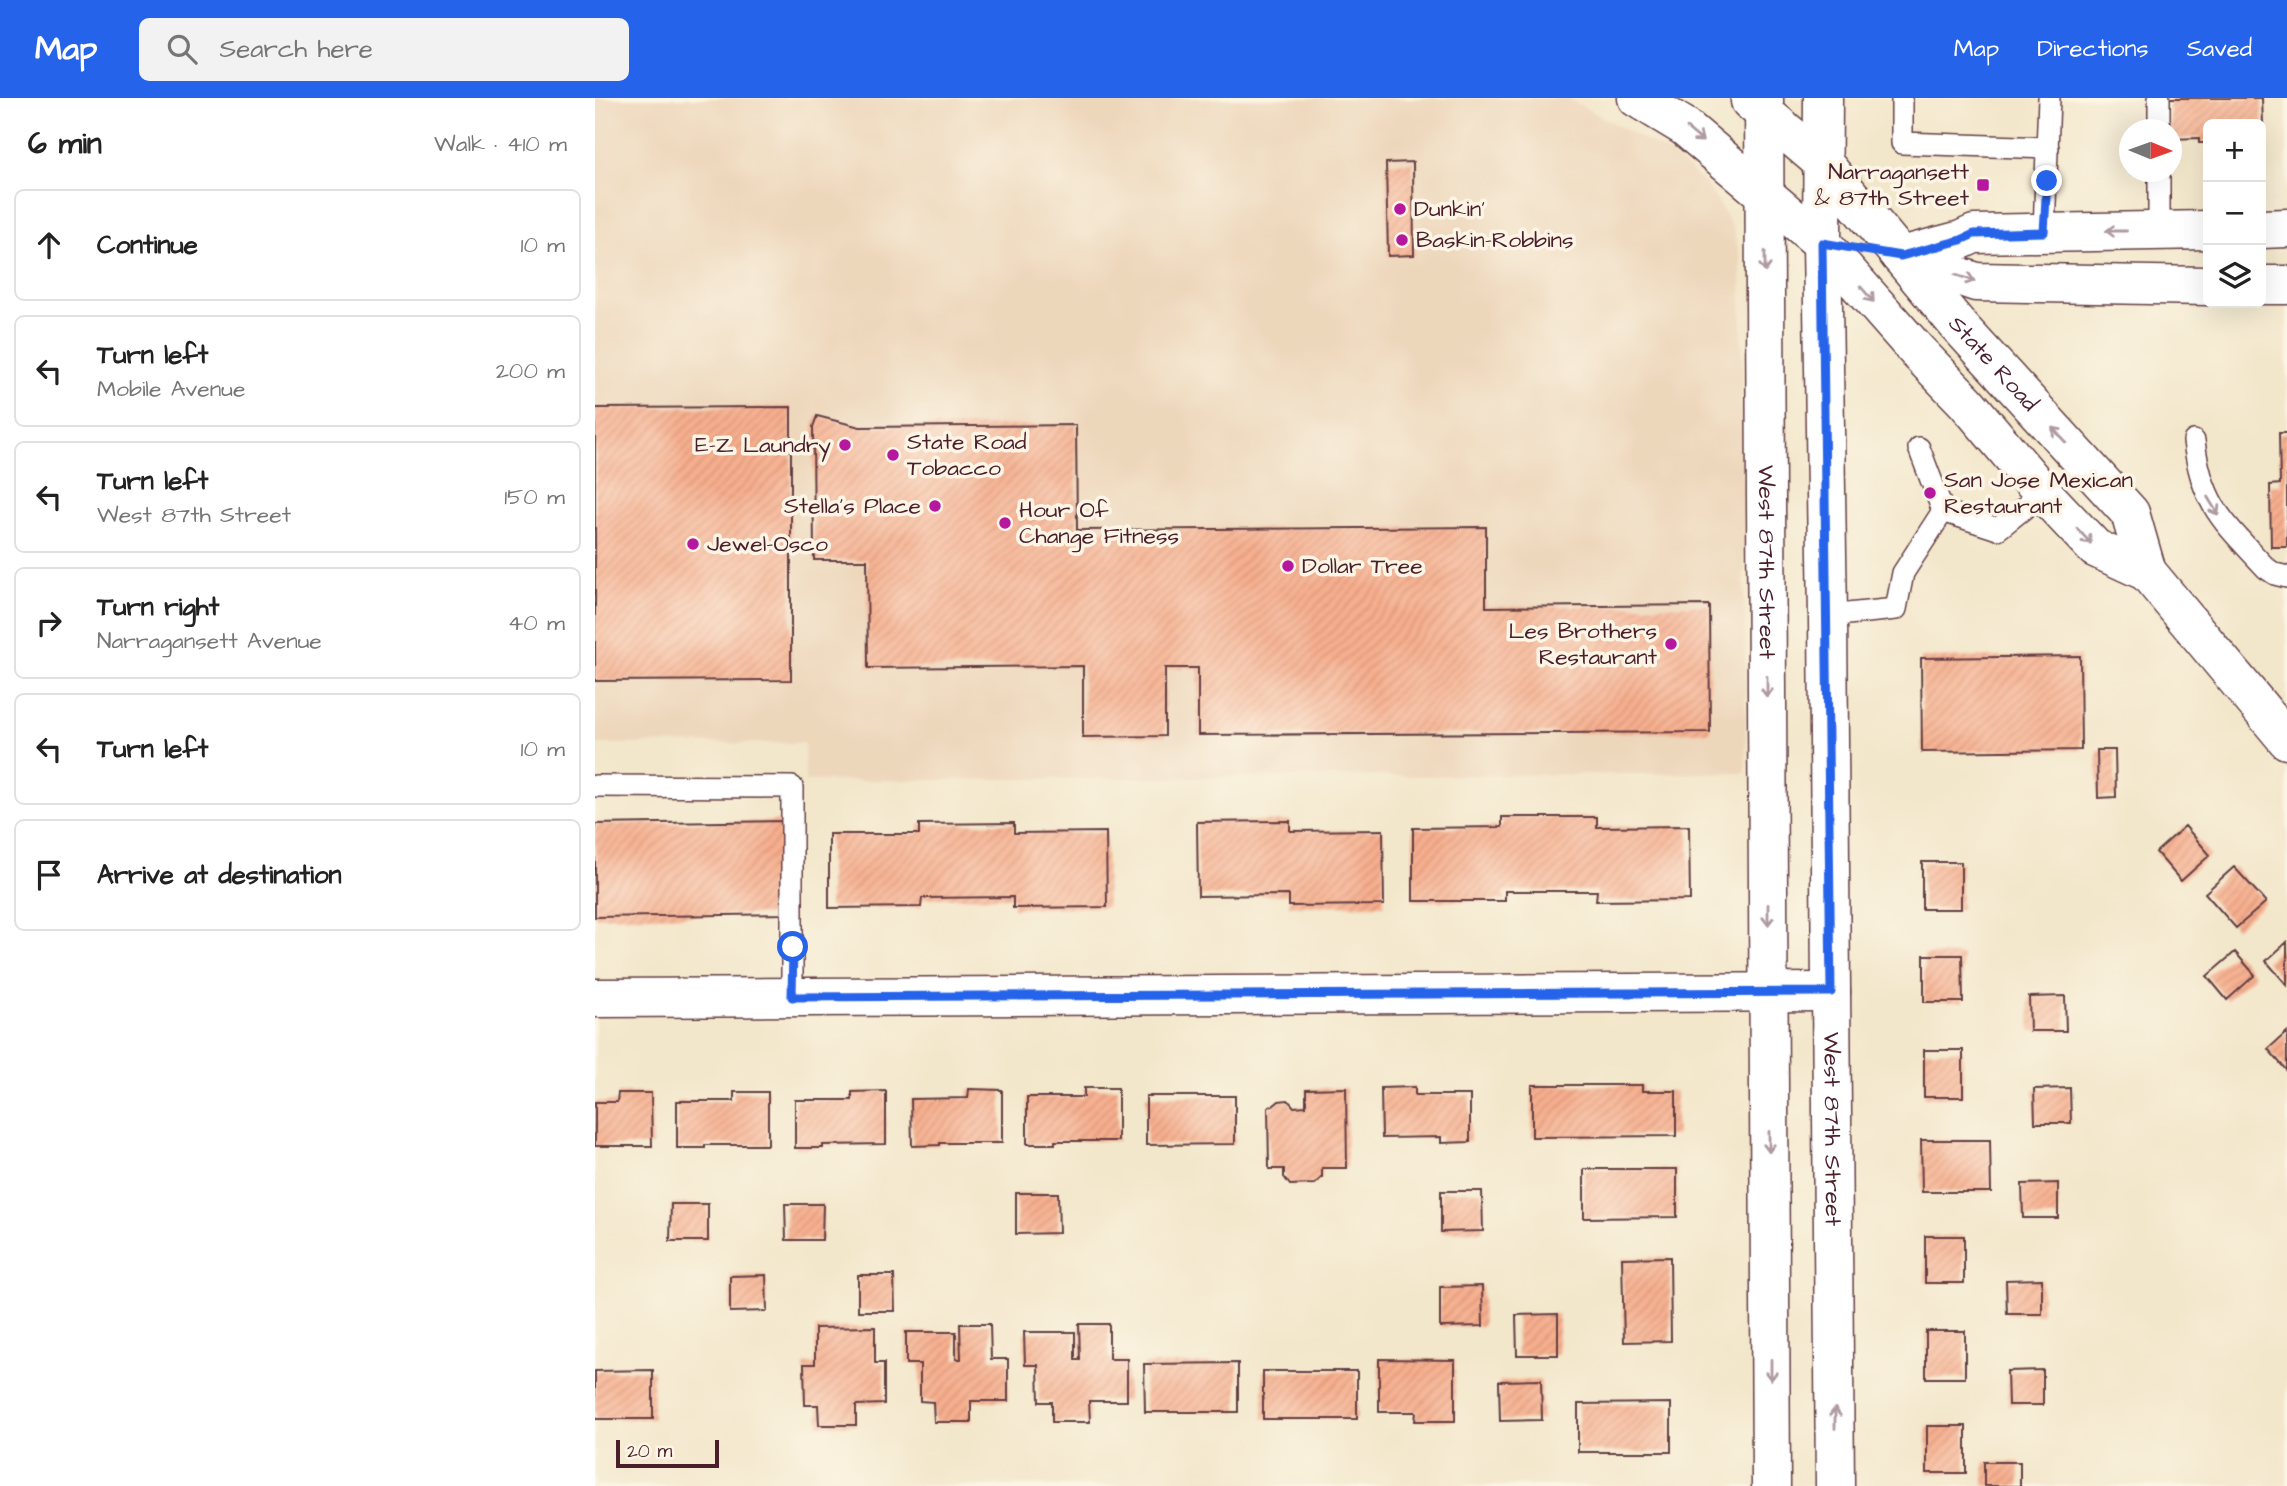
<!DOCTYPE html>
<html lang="en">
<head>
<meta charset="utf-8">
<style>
  :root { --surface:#fff; --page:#f2f2f2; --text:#222; --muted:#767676; --line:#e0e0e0; --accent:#2563eb }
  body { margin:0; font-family:"Architects Daughter",sans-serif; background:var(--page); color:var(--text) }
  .controls { position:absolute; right:21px; top:21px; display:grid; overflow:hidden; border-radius:10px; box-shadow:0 7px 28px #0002 }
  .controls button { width:63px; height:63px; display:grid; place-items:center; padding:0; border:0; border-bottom:2px solid var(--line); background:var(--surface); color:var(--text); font:35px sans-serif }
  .compass { position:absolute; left:1524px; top:21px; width:63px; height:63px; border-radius:50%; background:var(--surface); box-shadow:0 7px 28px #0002; rotate:91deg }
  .scale { position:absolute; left:21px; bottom:18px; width:103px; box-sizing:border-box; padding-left:7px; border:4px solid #4a1f2b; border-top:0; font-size:19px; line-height:24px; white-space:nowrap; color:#4a1f2b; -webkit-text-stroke:5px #fcf5e5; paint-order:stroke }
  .stop { position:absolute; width:21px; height:21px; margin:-16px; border:5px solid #2563eb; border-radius:50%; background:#fff }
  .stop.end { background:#2563eb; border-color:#fff; box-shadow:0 2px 7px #0008 }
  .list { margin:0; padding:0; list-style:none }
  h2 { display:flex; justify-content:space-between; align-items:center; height:91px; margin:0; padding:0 28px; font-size:30px }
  h2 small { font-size:23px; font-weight:400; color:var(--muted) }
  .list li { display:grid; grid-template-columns:46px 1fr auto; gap:21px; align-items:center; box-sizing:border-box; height:112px; margin:0 14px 14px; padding:0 14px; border:2px solid var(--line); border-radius:10px }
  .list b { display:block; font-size:26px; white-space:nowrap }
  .list p { margin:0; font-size:23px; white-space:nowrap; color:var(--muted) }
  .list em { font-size:23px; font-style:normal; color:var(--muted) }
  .icon { flex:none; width:38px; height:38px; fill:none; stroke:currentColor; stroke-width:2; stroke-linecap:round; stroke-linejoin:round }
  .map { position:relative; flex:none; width:1692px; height:1388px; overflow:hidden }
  header { display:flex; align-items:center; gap:42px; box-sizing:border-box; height:98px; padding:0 35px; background:var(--accent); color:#fff }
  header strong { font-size:33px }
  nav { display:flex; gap:38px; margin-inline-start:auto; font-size:24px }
  .search { width:490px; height:63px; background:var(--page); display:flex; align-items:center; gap:18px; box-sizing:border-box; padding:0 24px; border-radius:10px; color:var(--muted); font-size:26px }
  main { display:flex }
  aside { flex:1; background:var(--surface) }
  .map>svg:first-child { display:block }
  .built { fill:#edd7bb }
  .building { fill:url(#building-hatch) }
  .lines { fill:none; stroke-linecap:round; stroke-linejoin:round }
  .lane-casing { stroke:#633d43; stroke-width:24 }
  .street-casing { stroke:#633d43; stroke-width:41 }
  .secondary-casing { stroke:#633d43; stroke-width:41 }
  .lane { stroke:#fff; stroke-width:21 }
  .street { stroke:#fff; stroke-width:38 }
  .secondary { stroke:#fff; stroke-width:38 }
  .oneway { stroke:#ae9aa0 }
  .route { stroke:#2563eb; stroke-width:9 }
  .poi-dot { fill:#b5179e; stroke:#fcf5e5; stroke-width:2.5 }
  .labels { text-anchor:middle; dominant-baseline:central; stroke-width:7; stroke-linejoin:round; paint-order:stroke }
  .poi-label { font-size:23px; fill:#4a1f2b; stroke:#fcf5e5; text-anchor:start }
  .street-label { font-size:23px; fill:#4a1f2b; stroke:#fcf5e5 }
</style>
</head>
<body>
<header>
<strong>Map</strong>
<div class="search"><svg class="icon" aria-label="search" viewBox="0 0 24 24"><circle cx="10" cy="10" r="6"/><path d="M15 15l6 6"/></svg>Search here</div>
<nav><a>Map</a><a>Directions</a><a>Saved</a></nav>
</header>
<main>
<aside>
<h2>6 min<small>Walk · 410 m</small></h2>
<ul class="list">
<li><svg class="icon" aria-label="ahead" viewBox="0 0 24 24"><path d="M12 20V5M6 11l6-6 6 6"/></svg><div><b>Continue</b></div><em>10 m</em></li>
<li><svg class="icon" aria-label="left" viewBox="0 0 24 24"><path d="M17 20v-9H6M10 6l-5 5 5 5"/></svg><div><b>Turn left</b><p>Mobile Avenue</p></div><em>200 m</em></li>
<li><svg class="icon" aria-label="left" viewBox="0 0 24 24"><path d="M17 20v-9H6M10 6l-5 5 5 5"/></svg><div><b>Turn left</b><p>West 87th Street</p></div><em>150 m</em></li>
<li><svg class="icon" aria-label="right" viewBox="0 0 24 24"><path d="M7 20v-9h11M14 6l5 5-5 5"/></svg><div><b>Turn right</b><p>Narragansett Avenue</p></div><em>40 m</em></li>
<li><svg class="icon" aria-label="left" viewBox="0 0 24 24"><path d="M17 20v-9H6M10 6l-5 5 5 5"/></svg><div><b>Turn left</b></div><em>10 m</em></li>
<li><svg class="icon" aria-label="arrive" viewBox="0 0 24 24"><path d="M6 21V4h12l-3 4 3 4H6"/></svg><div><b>Arrive at destination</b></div></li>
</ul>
</aside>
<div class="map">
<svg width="1692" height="1388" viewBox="0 0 1692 1388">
  <defs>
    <pattern id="building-hatch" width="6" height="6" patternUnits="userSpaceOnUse" patternTransform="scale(1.75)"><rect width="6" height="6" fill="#f7af8e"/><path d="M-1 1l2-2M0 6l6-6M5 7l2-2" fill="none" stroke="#d5967b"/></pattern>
  </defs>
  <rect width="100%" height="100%" fill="#fcf5e5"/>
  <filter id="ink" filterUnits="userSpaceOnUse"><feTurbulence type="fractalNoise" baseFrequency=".0143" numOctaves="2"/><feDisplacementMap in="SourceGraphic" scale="14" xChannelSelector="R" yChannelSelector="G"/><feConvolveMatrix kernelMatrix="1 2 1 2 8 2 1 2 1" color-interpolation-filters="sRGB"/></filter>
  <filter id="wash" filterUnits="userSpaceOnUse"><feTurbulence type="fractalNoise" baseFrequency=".00686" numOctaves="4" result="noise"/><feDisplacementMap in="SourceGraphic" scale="28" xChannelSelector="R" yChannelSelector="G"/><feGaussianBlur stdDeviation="1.57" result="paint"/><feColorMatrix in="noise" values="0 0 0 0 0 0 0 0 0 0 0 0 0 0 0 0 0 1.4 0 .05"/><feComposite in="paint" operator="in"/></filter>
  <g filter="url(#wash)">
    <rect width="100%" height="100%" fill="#f3e7cb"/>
    <path class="built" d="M 0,0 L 972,0 L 1080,59 L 1109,85 L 1124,105 L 1138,131 L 1146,160 L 1151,675 L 210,683 L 209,645 L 0,646 Z"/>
    <g id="blocks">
      <path class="building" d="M 1574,0 L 1667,0 L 1668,26 L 1613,26 L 1613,45 L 1604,45 L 1604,40 L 1576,41 Z
        M 818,64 L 819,157 L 793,158 L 791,65 Z
        M 196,309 L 196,582 L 0,583 L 0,310 Z
        M 222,318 L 265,329 L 481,327 L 482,432 L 891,429 L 891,509 L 1114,507 L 1115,634 L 603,637 L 603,570 L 570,570 L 570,638 L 488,639 L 488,568 L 273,570 L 272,462 L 219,462 L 218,329 Z
        M 1684,335 L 1692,335 L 1692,449 L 1676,449 L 1675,387 L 1685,386 Z
        M 1485,558 L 1486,652 L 1327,654 L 1326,560 Z
        M 1502,652 L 1520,652 L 1521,699 L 1503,700 Z
        M 907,719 L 1002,719 L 1002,729 L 1094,728 L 1095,802 L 1001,803 L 1002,793 L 910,793 L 910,803 L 818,803 L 818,730 L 907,729 Z
        M 190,723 L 191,816 L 0,819 L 0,726 Z
        M 695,723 L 695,733 L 788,732 L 789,807 L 694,808 L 694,797 L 603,798 L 602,724 Z
        M 419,725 L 419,735 L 511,734 L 512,809 L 418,810 L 418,799 L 327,800 L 326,809 L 234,810 L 234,736 L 324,736 L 324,726 Z
        M 1590,728 L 1615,757 L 1586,783 L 1561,754 Z
        M 1327,764 L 1366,764 L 1366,811 L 1327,811 Z
        M 1639,769 L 1671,804 L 1641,830 L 1610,795 Z
        M 1692,844 L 1692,887 L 1671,863 Z
        M 1640,854 L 1660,877 L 1632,902 L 1612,878 Z
        M 1329,857 L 1367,857 L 1368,904 L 1329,904 Z
        M 1470,898 L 1471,933 L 1435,933 L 1434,899 Z
        M 1692,934 L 1692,973 L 1673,951 Z
        M 1329,952 L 1368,952 L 1368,999 L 1329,999 Z
        M 937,987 L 1047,987 L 1047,993 L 1081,993 L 1081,1038 L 937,1039 Z
        M 820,989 L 820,997 L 875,997 L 875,1044 L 846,1045 L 846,1039 L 787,1040 L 786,990 Z
        M 489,990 L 523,990 L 523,1043 L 460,1043 L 460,1046 L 432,1046 L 432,999 L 489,999 Z
        M 751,990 L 752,1070 L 727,1070 L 727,1079 L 720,1086 L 695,1087 L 689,1079 L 689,1071 L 674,1071 L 673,1009 L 678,1008 L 684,1003 L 693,1002 L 699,1009 L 711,1008 L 711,991 Z
        M 1475,990 L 1476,1025 L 1440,1025 L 1439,991 Z
        M 374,991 L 407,992 L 407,1045 L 345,1045 L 345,1047 L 317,1048 L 316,1001 L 373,1000 Z
        M 291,993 L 291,1046 L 228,1047 L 228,1050 L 200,1050 L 200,1002 L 257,1002 L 257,994 Z
        M 139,994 L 173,994 L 173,1047 L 110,1047 L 110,1050 L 82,1050 L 82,1003 L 139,1003 Z
        M 23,995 L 56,995 L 57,1048 L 0,1048 L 0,1004 L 22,1004 Z
        M 551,998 L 640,998 L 640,1046 L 551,1047 Z
        M 1326,1042 L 1395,1042 L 1396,1094 L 1327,1094 Z
        M 989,1071 L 1082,1071 L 1082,1119 L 989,1120 Z
        M 1463,1085 L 1463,1120 L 1428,1120 L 1427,1086 Z
        M 846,1093 L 887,1093 L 888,1133 L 846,1134 Z
        M 421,1095 L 463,1095 L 464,1135 L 421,1136 Z
        M 76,1106 L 113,1106 L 113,1143 L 75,1143 Z
        M 190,1106 L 228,1106 L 227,1142 L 191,1142 Z
        M 1330,1138 L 1369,1138 L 1369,1185 L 1330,1185 Z
        M 1075,1159 L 1076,1243 L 1029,1244 L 1027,1160 Z
        M 171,1177 L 172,1213 L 135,1214 L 135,1178 Z
        M 263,1177 L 299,1177 L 300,1213 L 263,1213 Z
        M 1447,1181 L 1447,1216 L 1412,1216 L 1411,1182 Z
        M 887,1188 L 888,1228 L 845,1229 L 845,1189 Z
        M 963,1216 L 963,1257 L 922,1257 L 921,1217 Z
        M 365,1226 L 395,1226 L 396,1261 L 413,1261 L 413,1303 L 376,1303 L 376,1324 L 339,1324 L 338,1304 L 325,1303 L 325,1266 L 311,1266 L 311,1234 L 361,1234 L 361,1261 L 366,1261 Z
        M 484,1226 L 514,1226 L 514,1261 L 532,1261 L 532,1303 L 494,1303 L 495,1324 L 457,1324 L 457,1304 L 444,1304 L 443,1267 L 430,1267 L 429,1234 L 480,1234 L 480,1262 L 485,1262 Z
        M 280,1229 L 280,1265 L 289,1265 L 289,1306 L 261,1307 L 261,1327 L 224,1327 L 223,1307 L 210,1307 L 209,1266 L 220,1266 L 220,1230 Z
        M 1331,1233 L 1370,1233 L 1370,1280 L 1331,1280 Z
        M 784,1261 L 860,1262 L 860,1323 L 820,1323 L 821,1314 L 784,1314 Z
        M 643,1265 L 643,1314 L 550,1314 L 549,1266 Z
        M 58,1272 L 58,1321 L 0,1321 L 0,1273 Z
        M 1448,1272 L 1448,1307 L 1413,1307 L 1412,1273 Z
        M 668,1273 L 762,1273 L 762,1321 L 668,1321 Z
        M 946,1282 L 947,1322 L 905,1323 L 904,1283 Z
        M 1076,1305 L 1076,1354 L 983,1354 L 983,1306 Z
        M 1332,1328 L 1371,1328 L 1371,1375 L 1332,1375 Z
        M 1389,1364 L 1425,1364 L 1425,1388 L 1389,1388 Z"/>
    </g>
  </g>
  <g filter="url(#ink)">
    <use href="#blocks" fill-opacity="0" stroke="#633d43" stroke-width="2"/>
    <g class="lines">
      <g class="lane-casing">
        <path id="lane" d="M 1307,0 L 1307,45 L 1453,50
          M 1564,32 L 1564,0
          M 1564,74 L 1564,133
          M 1449,133 L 1454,0
          M 1599,343 C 1607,408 1629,424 1671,470 L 1680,476 L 1692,479
          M 1324,350 L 1348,413 L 1403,431 L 1448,395
          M 1233,518 L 1301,511 L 1308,475 L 1348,413
          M 0,688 L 197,689 L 197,899"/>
      </g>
      <g class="street-casing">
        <path id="street" d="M 0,900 L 1236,894"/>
      </g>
      <g class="secondary-casing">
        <g id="secondary">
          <path d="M 1042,0 L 1090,29 L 1227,145 L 1322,253 L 1372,305 L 1448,395 L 1500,450 L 1552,474"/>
          <path id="s1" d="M 1169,0 L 1176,1388"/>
          <path id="s2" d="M 1228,0 L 1227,145 L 1233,518 L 1240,1388"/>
          <path id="s3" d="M 1155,3 L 1227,64 L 1363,227 L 1535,415 L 1552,474 L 1692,642"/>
          <path d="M 1666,131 L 1692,130"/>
          <path d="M 1305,158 L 1381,184 L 1613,188"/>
          <path d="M 1306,158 L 1366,142 L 1379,136 L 1613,132"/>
          <path d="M 1666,187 L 1692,187"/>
        </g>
      </g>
      <use href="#lane" class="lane"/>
      <use href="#street" class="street"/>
      <use href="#secondary" class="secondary"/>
    </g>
    <defs><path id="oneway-shaft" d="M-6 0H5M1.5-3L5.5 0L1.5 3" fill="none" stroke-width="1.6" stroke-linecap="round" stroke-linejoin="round" transform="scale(1.75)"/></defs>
    <g class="oneway">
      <use href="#oneway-shaft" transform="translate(1100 37) rotate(40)"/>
      <use href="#oneway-shaft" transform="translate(1521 133) rotate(-180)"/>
      <use href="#oneway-shaft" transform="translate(1170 164) rotate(90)"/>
      <use href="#oneway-shaft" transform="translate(1370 180) rotate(18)"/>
      <use href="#oneway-shaft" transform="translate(1272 196) rotate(49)"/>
      <use href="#oneway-shaft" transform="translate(1464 337) rotate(-132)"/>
      <use href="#oneway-shaft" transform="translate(1618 408) rotate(59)"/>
      <use href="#oneway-shaft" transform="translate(1489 438) rotate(47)"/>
      <use href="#oneway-shaft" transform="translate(1172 589) rotate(90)"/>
      <use href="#oneway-shaft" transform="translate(1173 817) rotate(90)"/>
      <use href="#oneway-shaft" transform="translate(1174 1044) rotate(90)"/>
      <use href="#oneway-shaft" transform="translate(1176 1272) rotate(90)"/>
      <use href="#oneway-shaft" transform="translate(1240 1320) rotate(-90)"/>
    </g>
  </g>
  <g class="lines" filter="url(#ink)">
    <path class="route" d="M 198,849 L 197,899 L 1236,894 L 1227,145 L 1306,158 L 1366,142 L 1379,136 L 1449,134 L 1452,83"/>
  </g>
  <g class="poi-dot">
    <rect x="1381" y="80" width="14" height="14" rx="3.5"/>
    <circle cx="805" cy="111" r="7"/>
    <circle cx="807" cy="142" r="7"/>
    <circle cx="250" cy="347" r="7"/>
    <circle cx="298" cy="357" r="7"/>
    <circle cx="1335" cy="395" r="7"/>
    <circle cx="340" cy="408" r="7"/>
    <circle cx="410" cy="425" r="7"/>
    <circle cx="98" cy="446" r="7"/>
    <circle cx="693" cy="468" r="7"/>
    <circle cx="1076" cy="546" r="7"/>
  </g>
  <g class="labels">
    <g class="poi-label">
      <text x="1374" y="74" text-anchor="end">Narragansett<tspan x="1374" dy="26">&amp; 87th Street</tspan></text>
      <text x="819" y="111">Dunkin'</text>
      <text x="821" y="142">Baskin-Robbins</text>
      <text x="312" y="344">State Road<tspan x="312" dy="26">Tobacco</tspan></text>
      <text x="236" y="347" text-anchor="end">E-Z Laundry</text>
      <text x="1349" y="382">San Jose Mexican<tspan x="1349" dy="26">Restaurant</tspan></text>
      <text x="326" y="408" text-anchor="end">Stella's Place</text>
      <text x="424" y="412">Hour Of<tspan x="424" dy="26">Change Fitness</tspan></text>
      <text x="112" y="446">Jewel-Osco</text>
      <text x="707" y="468">Dollar Tree</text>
      <text x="1062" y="533" text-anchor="end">Les Brothers<tspan x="1062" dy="26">Restaurant</tspan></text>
    </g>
    <g class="street-label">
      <text stroke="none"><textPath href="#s3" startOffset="359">State Road</textPath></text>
      <text stroke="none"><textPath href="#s1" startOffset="464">West 87th Street</textPath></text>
      <text stroke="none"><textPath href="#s2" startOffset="1031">West 87th Street</textPath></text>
    </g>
  </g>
</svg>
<div class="controls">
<button>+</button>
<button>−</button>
<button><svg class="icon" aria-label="layers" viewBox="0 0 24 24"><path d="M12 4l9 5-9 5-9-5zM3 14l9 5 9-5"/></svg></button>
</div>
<svg class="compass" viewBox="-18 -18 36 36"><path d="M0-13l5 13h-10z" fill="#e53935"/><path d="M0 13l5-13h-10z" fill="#767676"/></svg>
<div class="scale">20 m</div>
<div class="stop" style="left:198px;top:849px"></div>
<div class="stop end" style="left:1452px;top:83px"></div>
</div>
</main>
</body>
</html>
